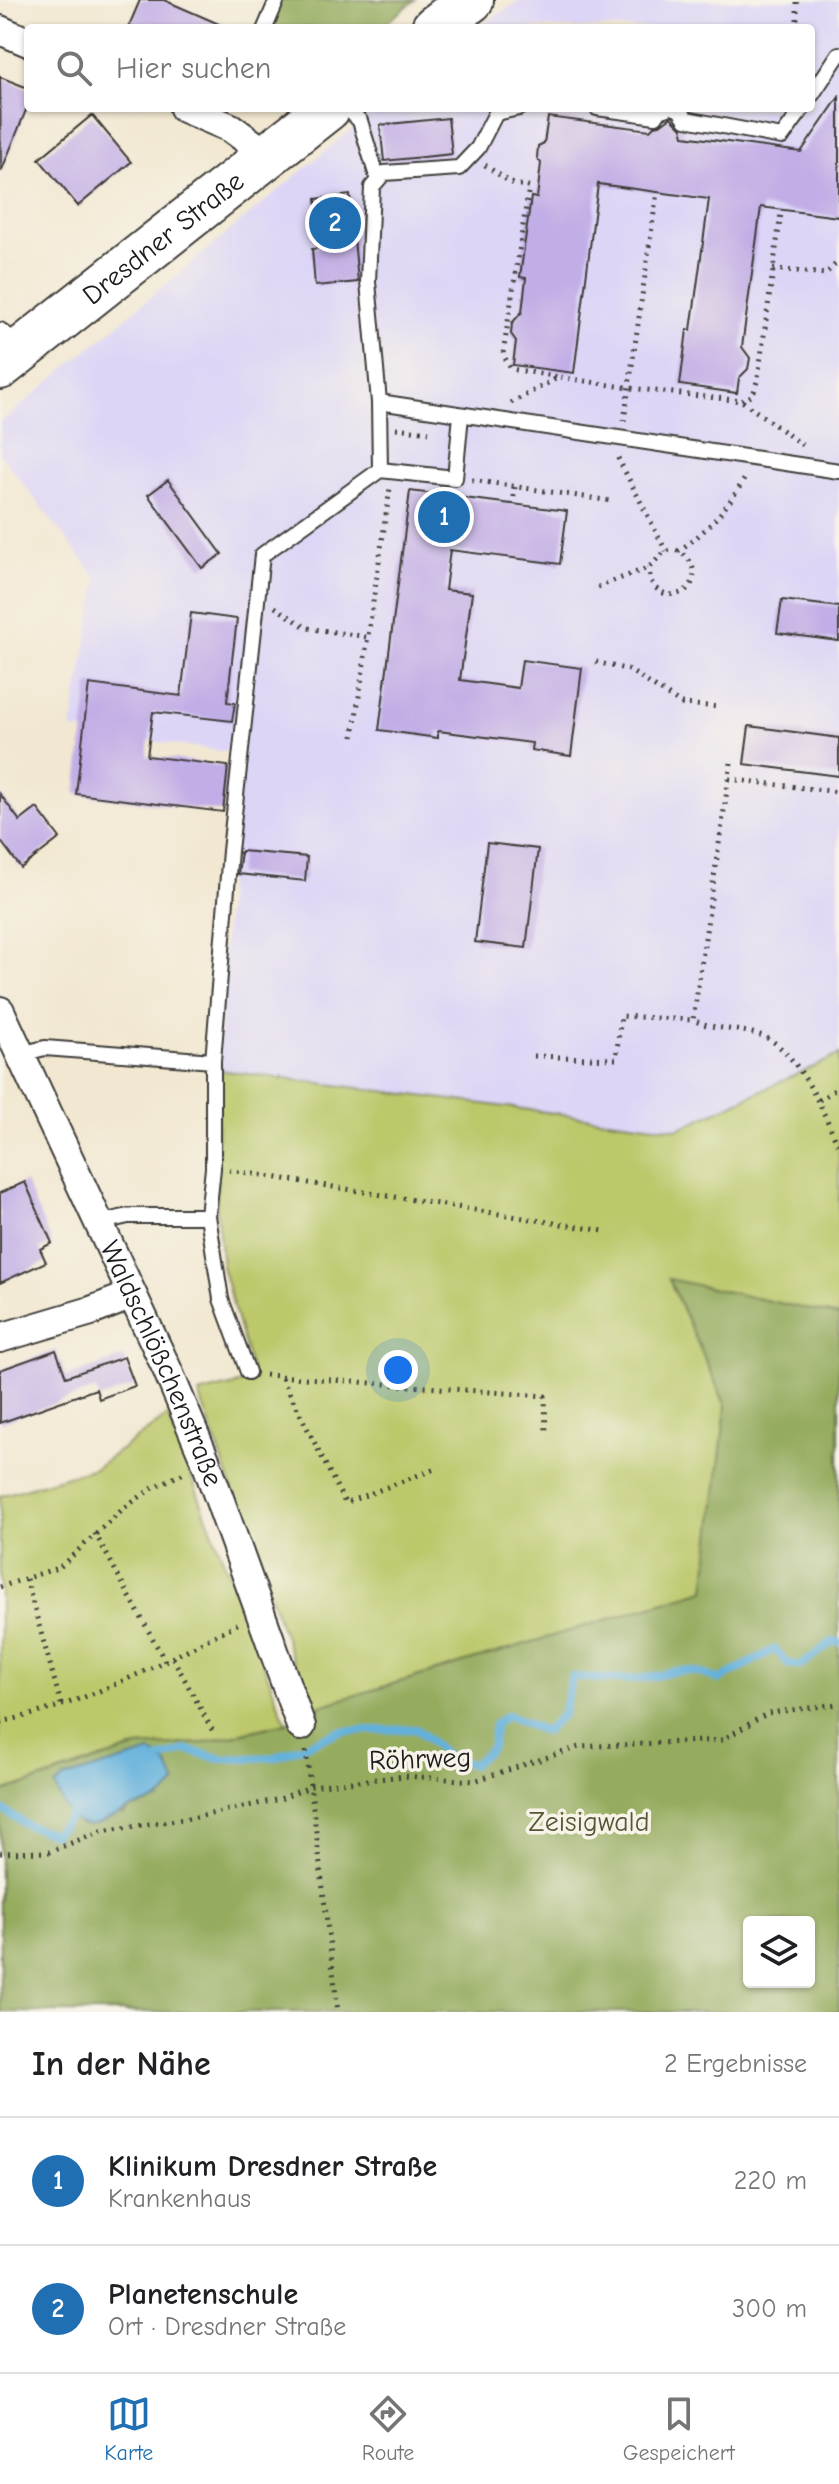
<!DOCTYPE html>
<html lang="de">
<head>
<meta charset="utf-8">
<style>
  :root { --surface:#fff; --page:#f2f2f2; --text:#202124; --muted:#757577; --line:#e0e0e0; --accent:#1f6fb2 }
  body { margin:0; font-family:"Comic Neue",sans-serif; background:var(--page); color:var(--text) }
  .controls { position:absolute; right:24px; bottom:24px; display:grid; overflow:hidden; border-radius:8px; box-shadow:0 2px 6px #0004 }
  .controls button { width:72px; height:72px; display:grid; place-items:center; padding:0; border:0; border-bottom:2px solid var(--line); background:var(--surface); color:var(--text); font:40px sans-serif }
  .you { position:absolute; left:398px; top:1370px; width:28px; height:28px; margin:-20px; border:6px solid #fff; border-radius:50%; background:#1a73e8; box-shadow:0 0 0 12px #1a73e833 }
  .badge { display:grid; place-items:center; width:52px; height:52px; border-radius:50%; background:var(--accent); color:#fff; font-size:26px; font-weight:700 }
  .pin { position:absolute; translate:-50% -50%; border:4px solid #fff; box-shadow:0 2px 8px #0006 }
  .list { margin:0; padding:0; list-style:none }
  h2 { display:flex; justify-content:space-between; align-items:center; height:104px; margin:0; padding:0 32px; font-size:34px }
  h2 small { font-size:26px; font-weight:400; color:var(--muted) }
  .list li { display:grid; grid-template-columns:52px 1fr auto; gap:24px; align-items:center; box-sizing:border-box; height:128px; padding:0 32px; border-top:2px solid var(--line) }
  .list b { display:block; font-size:30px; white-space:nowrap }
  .list p { margin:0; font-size:26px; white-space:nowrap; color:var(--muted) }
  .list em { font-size:26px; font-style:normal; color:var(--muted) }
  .icon { flex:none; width:44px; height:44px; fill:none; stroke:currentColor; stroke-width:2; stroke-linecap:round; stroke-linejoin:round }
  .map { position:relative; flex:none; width:839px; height:2012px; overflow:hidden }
  .search { position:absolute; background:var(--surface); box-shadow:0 2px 6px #0004; left:24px; right:24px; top:24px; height:88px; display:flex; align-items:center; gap:20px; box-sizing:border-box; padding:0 28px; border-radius:8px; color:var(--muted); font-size:30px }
  .sheet { height:360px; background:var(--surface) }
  nav { display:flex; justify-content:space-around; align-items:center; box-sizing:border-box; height:112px; border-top:2px solid var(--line); background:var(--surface); font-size:22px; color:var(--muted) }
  nav a { display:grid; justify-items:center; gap:4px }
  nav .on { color:var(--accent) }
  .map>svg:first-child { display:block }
  .built { fill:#ddd5f6 }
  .green { fill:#bcc86a; stroke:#6c7243; stroke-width:2 }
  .forest { fill:#95ac5e; stroke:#58643d; stroke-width:2; fill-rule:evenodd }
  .water { fill:#62b0dc; stroke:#3f667c; stroke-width:2 }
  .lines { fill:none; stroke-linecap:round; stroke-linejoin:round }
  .stream { stroke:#62b0dc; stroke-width:8 }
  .building { fill:#c2aee6 }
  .lane-casing { stroke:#3c3b37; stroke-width:18 }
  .street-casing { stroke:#3c3b37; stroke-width:32 }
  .primary-casing { stroke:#3c3b37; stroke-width:48 }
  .path { stroke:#3c3b37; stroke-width:5; stroke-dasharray:2 6; stroke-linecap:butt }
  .lane { stroke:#fff; stroke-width:14 }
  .street { stroke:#fff; stroke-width:28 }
  .primary { stroke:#fff; stroke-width:44 }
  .labels { text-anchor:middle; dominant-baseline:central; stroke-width:7; stroke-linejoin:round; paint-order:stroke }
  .street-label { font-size:28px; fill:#1c1c1c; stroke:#f7f3e8 }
  .park-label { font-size:28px; fill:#545837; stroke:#f7f3e8 }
</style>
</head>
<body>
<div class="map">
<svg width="839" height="2012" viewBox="0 0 839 2012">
  <rect width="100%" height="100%" fill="#f7f3e8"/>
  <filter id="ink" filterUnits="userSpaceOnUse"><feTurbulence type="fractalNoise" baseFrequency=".0125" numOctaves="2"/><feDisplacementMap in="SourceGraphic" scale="16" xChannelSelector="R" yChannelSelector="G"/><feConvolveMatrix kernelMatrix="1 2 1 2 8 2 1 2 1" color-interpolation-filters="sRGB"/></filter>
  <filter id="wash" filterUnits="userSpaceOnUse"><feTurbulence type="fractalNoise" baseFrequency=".006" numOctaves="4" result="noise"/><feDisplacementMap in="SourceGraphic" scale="32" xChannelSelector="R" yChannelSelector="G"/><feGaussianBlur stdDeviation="1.8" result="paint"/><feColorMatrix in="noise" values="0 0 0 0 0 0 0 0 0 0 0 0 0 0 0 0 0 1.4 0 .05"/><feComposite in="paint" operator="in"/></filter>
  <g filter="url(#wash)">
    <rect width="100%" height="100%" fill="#f2e8d1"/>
    <path class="built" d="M 521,0 L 839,0 L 839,1055 L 678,1129 L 218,1070 L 233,753 L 71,729 L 98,580 L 0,454 L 0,423 L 377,108 L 811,108 L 811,28 L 475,28 Z"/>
    <path class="green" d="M 839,1055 L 839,1316 L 669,1280 L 726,1406 L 705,1590 L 310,1709 L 199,1394 L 254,1380 L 222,1266 L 217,1213 L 218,1070 L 678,1129 Z
      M 168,1416 L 286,1723 L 201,1743 L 137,1747 L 0,1793 L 0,1496 L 95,1468 Z"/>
    <path class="forest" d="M 269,0 L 415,0 L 380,28 L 259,28 Z
      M 669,1279 L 839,1316 L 839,2012 L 0,2012 L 0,1793 L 138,1747 L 201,1743 L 286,1723 L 310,1709 L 705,1590 L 726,1406 ZM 64,1778 L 159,1800 L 129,1809 L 123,1815 L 55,1786 ZM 749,1922 L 809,1922 L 809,1982 L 749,1982 Z"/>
    <path class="water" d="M 151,1752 L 167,1764 L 176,1784 C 170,1790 163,1798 156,1801 C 148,1804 139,1805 131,1808 C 89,1829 76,1840 55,1786 L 65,1778 Z"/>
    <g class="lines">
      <path class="stream" d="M 151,1762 L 186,1750 L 223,1759 L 276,1757 L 341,1731 L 416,1729 L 448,1756 L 473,1765 L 492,1747 L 495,1724 L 507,1715 L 545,1732 L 563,1714 L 572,1677 C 593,1678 614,1681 635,1679 C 676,1676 675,1661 719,1680 L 775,1649 L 787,1663 L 800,1666 L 832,1642 L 839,1642
        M 0,1808 L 27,1825 L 54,1834 L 73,1814 L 70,1808"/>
    </g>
    <g id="blocks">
      <path class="building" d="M 140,0 L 164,0 L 228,28 L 128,28 Z
        M 0,77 L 28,88 L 28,105 L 1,172 Z
        M 839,97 L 839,217 L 761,207 L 742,347 L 750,358 L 748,369 L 739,378 L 737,393 L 680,385 L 687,330 L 691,330 L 709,199 L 598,184 L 574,373 L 513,365 L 516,341 L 511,334 L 512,323 L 522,312 L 526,278 L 520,277 L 531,197 L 537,198 L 541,163 L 537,158 L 538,146 L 544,143 L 548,117 L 650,130 L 654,126 L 660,125 L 671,117 L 682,128 L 684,136 L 801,152 Z
        M 92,115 L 131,162 L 78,206 L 39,159 Z
        M 448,118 L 452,154 L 384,161 L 380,125 Z
        M 350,195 L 358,282 L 315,286 L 312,249 L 320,248 L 316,199 Z
        M 168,480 L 222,554 L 202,568 L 148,495 Z
        M 410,491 L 567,511 L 560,564 L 450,550 L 445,590 L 472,593 L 460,680 L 518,688 L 522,660 L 582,668 L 571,756 L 531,750 L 532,743 L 438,731 L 438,738 L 379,730 Z
        M 782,600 L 839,607 L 839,641 L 777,633 Z
        M 191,613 L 237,619 L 227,702 L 235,703 L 232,721 L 153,712 L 147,756 L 228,766 L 223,812 L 76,794 L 89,684 L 181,696 Z
        M 749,726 L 839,738 L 839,776 L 744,764 Z
        M 0,794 L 20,821 L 37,808 L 60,838 L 21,868 L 0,840 Z
        M 487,843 L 538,849 L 526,948 L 475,942 Z
        M 241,851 L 307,857 L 305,881 L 238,874 Z
        M 25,1182 L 52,1243 L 40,1249 L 46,1262 L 0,1283 L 0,1193 Z
        M 56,1350 L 66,1377 L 124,1357 L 135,1386 L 99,1399 L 96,1389 L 0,1423 L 0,1370 Z"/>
    </g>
  </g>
  <g filter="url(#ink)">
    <use href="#blocks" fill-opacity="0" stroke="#3c3b37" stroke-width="2"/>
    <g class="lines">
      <g class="lane-casing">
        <path id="lane" d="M 265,28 L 277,0
          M 811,96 L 839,54
          M 347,108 L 360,121 L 378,180
          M 597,108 L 656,116 L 659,111 L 668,108
          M 675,108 L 680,110 L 686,119 L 782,137 L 803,108
          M 0,330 L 19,344
          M 379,402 L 839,471
          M 461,415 L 455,478 L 380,470 L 379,402 L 368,282 L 372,187 L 384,173 L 459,168 L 478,148 L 496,113 L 519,108
          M 20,1054 L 45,1048 L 213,1061 L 213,1168 L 208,1216 L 128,1216 L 98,1223
          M 213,1061 L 230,851 L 262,555 L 380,470
          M 208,1216 L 221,1299 L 248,1372"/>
      </g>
      <g class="street-casing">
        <g id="street">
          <path d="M 0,30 L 28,42"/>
          <path d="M 184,108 L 231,128 L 269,156"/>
          <path id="s1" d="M 0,1011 L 167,1369 L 206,1462 L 301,1726"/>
          <path d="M 0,1338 L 91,1311 L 132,1295"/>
        </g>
      </g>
      <g class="primary-casing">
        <g id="primary">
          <path d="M 434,28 L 471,0"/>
          <path id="s2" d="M 0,367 L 328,108"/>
        </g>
      </g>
      <path class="path" d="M 755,28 L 762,25
        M 797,28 L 797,0
        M 485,165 L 511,183 L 529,187 L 503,354 L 511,369 L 559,377
        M 773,269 L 825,274 L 839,261
        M 742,401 L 753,395 L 758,378 L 781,213
        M 511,403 L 559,377 L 630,388 L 742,401 L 802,445
        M 624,421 L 657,192
        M 396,428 L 429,432
        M 618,458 L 666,551
        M 472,480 L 611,501
        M 513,505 L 515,487
        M 678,551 C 706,533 730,505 746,476
        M 598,587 C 613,581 629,575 645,569 C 659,563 665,538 686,557 C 691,561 693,567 694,573 C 694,603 645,602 650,567
        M 275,607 L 307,628 L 368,637
        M 596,662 L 629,670 L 681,704 L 720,707
        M 353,737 L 390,488
        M 731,763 L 693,1020 C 717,1031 744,1028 765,1037 C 799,1053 825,1114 839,1148
        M 729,779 L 839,792
        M 534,1056 L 616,1059 L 621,1016 L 693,1020
        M 819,1100 L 839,1087
        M 229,1170 L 604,1231
        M 265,1375 L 545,1396 L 546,1435
        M 282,1378 L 345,1503 L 435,1469
        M 95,1533 L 165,1661
        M 26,1579 L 62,1707
        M 0,1587 L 60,1567 L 124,1508 L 154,1487 L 184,1473
        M 173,1658 L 215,1735
        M 0,1722 C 85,1705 162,1663 239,1623
        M 306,1751 L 338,2012
        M 0,1853 L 49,1852 L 101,1831 L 197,1817 L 280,1799 L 312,1786 L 404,1776 L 474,1781 L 579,1747 L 722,1740 L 768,1713 L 839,1704"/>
      <use href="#lane" class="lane"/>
      <use href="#street" class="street"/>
      <use href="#primary" class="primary"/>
    </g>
  </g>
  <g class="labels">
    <g class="street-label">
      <text stroke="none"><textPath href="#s2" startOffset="208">Dresdner Straße</textPath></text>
      <text stroke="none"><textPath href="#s1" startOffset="388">Waldschlößchenstraße</textPath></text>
      <text transform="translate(420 1759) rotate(-2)">Röhrweg</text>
    </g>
    <g class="park-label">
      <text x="589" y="1822">Zeisigwald</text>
    </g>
  </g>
</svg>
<div class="controls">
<button><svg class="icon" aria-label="layers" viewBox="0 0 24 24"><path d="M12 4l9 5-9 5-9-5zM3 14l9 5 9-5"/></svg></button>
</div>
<div class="you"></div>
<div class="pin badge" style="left:444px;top:517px">1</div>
<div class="pin badge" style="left:335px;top:223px">2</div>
<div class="search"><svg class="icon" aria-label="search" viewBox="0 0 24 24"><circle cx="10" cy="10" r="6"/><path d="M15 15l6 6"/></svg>Hier suchen</div>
</div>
<section class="sheet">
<h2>In der Nähe<small>2 Ergebnisse</small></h2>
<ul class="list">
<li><span class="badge">1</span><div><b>Klinikum Dresdner Straße</b><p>Krankenhaus</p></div><em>220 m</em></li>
<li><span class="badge">2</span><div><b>Planetenschule</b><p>Ort · Dresdner Straße</p></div><em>300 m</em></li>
</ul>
</section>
<nav>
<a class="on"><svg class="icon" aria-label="map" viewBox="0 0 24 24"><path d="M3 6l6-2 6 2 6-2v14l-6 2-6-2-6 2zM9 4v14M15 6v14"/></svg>Karte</a>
<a><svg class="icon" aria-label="directions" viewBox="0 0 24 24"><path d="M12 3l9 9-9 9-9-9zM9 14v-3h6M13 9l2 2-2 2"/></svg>Route</a>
<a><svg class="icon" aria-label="saved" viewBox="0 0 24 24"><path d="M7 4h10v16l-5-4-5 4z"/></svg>Gespeichert</a>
</nav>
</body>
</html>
